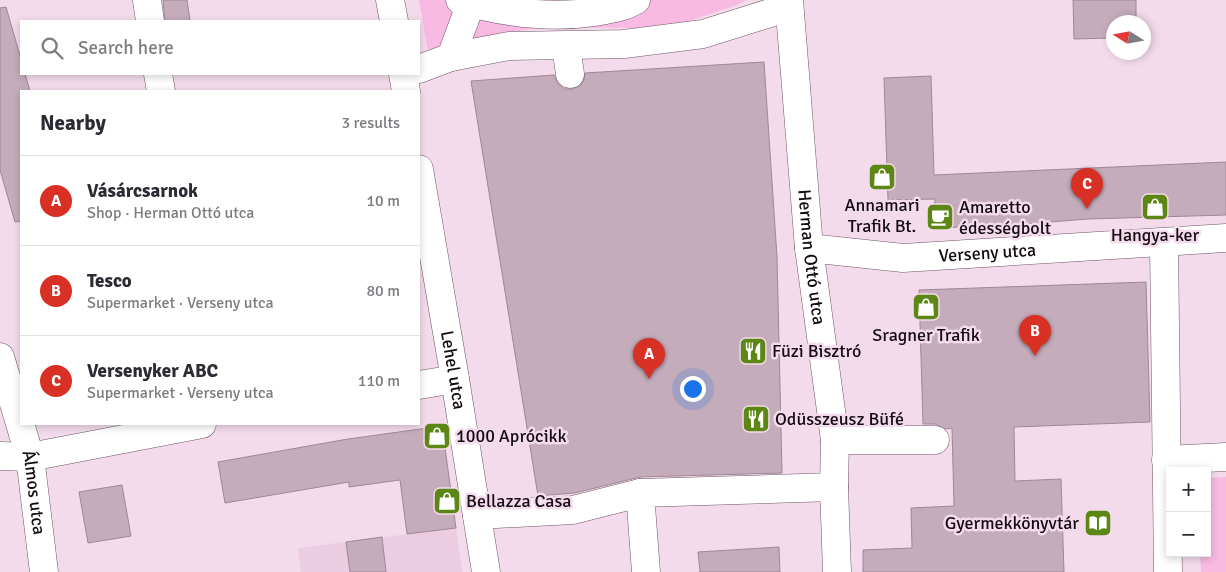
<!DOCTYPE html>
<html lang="en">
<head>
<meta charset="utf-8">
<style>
  :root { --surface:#fff; --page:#f7f7f7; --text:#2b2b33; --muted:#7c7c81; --line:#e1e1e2; --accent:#d93025 }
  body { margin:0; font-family:Signika,sans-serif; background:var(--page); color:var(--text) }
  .controls { position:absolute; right:15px; bottom:15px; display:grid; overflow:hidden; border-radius:0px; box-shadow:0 2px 8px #0003 }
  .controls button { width:45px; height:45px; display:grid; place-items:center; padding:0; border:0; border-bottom:1px solid var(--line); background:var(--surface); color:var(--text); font:25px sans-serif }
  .compass { position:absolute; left:1106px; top:15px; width:45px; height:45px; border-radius:50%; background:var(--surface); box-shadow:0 2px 8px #0003; rotate:281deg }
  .you { position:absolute; left:692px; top:388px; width:18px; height:18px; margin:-12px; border:4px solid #fff; border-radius:50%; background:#1a73e8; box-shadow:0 0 0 8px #1a73e833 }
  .badge { display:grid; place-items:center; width:32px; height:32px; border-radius:50%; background:var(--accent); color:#fff; font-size:16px; font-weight:700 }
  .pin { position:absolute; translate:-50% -41px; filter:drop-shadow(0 1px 2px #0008) }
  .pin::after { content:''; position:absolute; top:26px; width:18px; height:15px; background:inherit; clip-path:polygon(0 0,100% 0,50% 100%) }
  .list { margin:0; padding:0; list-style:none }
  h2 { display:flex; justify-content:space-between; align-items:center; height:65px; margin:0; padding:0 20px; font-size:21px }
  h2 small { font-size:16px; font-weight:400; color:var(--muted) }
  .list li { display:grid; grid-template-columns:32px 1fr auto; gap:15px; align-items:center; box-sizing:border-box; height:90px; padding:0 20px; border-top:1px solid var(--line) }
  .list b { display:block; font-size:19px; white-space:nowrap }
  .list p { margin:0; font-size:16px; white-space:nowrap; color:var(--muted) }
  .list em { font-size:16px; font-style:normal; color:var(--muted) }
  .icon { flex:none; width:28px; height:28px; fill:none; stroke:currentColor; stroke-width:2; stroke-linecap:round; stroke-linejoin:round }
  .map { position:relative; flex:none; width:1226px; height:572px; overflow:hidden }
  .search { position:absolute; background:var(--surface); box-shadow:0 2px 8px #0003; left:20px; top:20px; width:400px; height:55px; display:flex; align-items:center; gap:12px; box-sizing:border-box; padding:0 18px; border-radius:0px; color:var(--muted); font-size:19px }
  .panel { position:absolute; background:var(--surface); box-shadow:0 2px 8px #0003; left:20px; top:90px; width:400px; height:335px; border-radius:0px }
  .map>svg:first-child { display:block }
  .built { fill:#eccce1 }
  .green { fill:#f8b9e3 }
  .building { fill:#c4acbb; stroke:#9e8796 }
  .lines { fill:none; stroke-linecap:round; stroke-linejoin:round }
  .minor-casing { stroke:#6c5664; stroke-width:29 }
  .minor { stroke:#fff; stroke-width:28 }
  .labels { text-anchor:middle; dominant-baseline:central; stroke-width:5; stroke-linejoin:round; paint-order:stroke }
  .poi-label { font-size:18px; fill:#140c12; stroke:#f4dbeb; text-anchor:start }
  .street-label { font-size:18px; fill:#140c12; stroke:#f4dbeb }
</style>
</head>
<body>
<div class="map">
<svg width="1226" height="572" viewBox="0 0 1226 572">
  <rect width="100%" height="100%" fill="#f4dbeb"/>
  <path class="built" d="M 456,528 L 462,572 L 301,572 L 298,548 Z"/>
  <path class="green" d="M 419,0 L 746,0 L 737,5 L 677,25 L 635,28 L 543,27 L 487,36 L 428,51 Z
    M 1226,477 L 1226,572 L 1201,572 L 1200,553 L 1207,553 L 1207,478 Z"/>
  <path class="building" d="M 163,0 L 187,0 L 190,21 L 165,21 Z
    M 1073,0 L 1136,0 L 1136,22 L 1114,22 L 1114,38 L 1074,39 Z
    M 6,7 L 21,59 L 21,74 L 25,74 L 30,91 L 21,91 L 21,221 L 15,222 L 0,170 L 0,8 Z
    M 764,62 L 777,257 L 782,473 L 640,477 L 575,493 L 538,496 L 471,81 L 554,75 L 558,84 L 565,89 L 572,89 L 580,86 L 584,80 L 585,73 Z
    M 931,76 L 934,175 L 1226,162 L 1226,215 L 1088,219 L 1013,225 L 934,228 L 935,199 L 888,200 L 884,78 Z
    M 1146,282 L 1150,422 L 1014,427 L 1015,481 L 1061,479 L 1064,572 L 863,572 L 863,550 L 912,548 L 911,508 L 954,506 L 952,428 L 945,429 L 935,424 L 923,424 L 919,290 Z
    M 442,426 L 456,528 L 407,534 L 400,480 L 349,487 L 349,482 L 225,503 L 218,462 L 348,439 Z
    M 122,485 L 131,536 L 88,543 L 79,492 Z
    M 382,537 L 386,572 L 350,572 L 346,542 Z
    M 779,547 L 780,572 L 700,572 L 698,552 Z"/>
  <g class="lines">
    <g class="minor-casing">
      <g id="minor">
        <path d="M 147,0 L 150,21"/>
        <path d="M 390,0 L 394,21"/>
        <path d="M 460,0 C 505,13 549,19 595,12 C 610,9 623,8 636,0"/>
        <path id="s1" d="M 789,0 L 809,248 L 835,440 L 834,487 L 837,572"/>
        <path d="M 566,46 L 570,74"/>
        <path d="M 451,57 L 471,3 L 475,0"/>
        <path d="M 419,69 L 451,57 L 509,46 L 624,44 L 703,34 L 789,7"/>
        <path d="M 158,74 L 161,91"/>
        <path d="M 403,74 L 406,91"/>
        <path id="s2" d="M 419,169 L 455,379 L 486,572"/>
        <path d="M 1164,243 L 1168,572"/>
        <path id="s3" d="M 809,248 L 903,258 L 1226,238"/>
        <path id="s4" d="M 0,357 L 30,457 L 44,572"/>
        <path d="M 419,385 L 455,379"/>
        <path d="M 835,440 L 935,440"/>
        <path d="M 0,456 L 30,457 L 202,424"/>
        <path d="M 1166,460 L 1226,457"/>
        <path d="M 477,515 L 573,510 L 640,493"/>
        <path d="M 646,572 L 640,493 L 834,487"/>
      </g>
    </g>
    <use href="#minor" class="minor"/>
  </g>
  <defs>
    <g id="shop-square" transform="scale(1.4375)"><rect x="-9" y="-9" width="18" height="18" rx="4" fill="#5c8715" stroke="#f4dbeb"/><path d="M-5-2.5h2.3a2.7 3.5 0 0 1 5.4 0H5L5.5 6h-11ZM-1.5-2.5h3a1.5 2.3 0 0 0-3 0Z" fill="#fff"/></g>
    <g id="cafe-square" transform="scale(1.4375)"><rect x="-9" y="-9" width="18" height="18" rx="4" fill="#5c8715" stroke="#f4dbeb"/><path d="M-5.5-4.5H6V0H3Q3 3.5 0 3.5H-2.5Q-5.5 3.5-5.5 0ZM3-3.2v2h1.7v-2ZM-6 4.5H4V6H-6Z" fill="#fff"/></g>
    <g id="restaurant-square" transform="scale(1.4375)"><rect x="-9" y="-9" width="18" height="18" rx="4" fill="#5c8715" stroke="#f4dbeb"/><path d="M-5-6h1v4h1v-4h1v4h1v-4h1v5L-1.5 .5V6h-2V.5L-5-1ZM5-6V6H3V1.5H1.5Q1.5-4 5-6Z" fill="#fff"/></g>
    <g id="library-square" transform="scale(1.4375)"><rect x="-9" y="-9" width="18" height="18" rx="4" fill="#5c8715" stroke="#f4dbeb"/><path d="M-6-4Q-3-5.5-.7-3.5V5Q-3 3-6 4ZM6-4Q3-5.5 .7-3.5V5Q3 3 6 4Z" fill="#fff"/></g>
  </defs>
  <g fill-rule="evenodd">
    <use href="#shop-square" x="882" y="177"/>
    <use href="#shop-square" x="1155" y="207"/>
    <use href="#cafe-square" x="940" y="217"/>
    <use href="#shop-square" x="926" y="307"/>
    <use href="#restaurant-square" x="753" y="351"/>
    <use href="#restaurant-square" x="756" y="419"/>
    <use href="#shop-square" x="437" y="436"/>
    <use href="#shop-square" x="447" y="501"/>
    <use href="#library-square" x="1098" y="523"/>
  </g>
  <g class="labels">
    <g class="poi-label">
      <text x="882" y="205" text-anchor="middle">Annamari<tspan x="882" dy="21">Trafik Bt.</tspan></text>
      <text x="959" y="207">Amaretto<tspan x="959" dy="21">édességbolt</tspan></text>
      <text x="1155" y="235" text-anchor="middle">Hangya-ker</text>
      <text x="926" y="335" text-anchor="middle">Sragner Trafik</text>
      <text x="772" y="351">Füzi Bisztró</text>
      <text x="775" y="419">Odüsszeusz Büfé</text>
      <text x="456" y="436">1000 Aprócikk</text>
      <text x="466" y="501">Bellazza Casa</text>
      <text x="1079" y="523" text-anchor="end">Gyermekkönyvtár</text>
    </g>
    <g class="street-label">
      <text stroke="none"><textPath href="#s3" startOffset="179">Verseny utca</textPath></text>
      <text stroke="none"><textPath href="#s1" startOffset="258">Herman Ottó utca</textPath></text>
      <text stroke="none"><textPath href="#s2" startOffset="204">Lehel utca</textPath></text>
      <text stroke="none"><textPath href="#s4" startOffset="140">Álmos utca</textPath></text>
    </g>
  </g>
</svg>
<div class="controls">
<button>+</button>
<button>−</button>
</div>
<svg class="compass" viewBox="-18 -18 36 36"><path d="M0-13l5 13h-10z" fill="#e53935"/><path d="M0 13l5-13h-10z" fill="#7c7c81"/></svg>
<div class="you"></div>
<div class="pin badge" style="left:649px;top:379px">A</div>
<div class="pin badge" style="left:1035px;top:356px">B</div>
<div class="pin badge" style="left:1087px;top:209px">C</div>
<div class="search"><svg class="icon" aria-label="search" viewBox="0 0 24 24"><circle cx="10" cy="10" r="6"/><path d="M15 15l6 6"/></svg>Search here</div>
<section class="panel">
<h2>Nearby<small>3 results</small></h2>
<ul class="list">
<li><span class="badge">A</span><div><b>Vásárcsarnok</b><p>Shop · Herman Ottó utca</p></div><em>10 m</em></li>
<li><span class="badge">B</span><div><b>Tesco</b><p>Supermarket · Verseny utca</p></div><em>80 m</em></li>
<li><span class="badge">C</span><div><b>Versenyker ABC</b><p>Supermarket · Verseny utca</p></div><em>110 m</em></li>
</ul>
</section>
</div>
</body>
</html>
